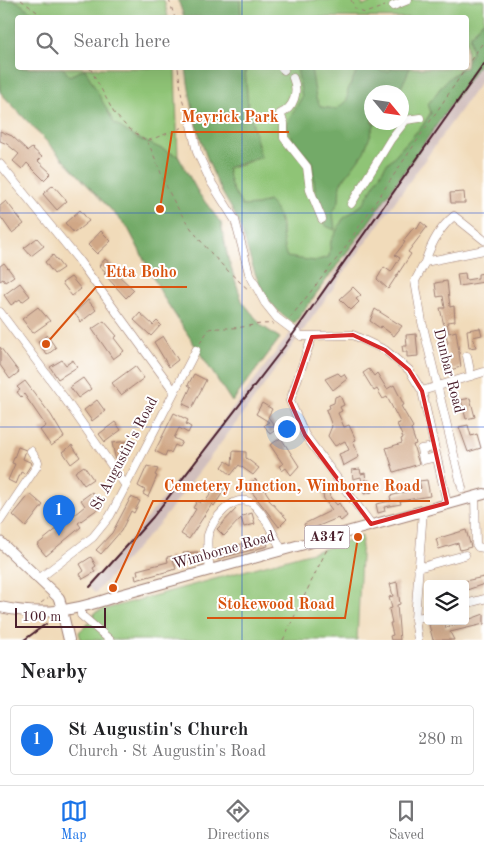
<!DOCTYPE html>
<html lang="en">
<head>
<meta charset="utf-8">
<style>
  :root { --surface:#fff; --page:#f2f2f2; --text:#202124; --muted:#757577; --line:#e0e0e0; --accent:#1a73e8 }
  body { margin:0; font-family:"Old Standard TT",serif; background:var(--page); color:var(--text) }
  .controls { position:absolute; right:15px; bottom:15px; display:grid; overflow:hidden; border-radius:5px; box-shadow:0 5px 20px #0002 }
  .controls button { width:45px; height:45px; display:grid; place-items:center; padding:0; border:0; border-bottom:1px solid var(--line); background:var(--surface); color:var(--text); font:25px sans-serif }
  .compass { position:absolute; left:364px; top:85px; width:45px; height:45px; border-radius:50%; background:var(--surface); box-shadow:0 5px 20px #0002; rotate:119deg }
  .scale { position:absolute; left:15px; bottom:12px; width:91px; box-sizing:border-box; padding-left:5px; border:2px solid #4a1f2b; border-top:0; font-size:14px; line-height:18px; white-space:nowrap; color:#4a1f2b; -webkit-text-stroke:4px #fff; paint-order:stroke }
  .you { position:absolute; left:286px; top:428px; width:18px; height:18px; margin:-12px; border:4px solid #fff; border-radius:50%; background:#1a73e8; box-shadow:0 0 0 8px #1a73e833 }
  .badge { display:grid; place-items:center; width:32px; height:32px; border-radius:50%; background:var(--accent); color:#fff; font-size:16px; font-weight:700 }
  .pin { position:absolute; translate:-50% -41px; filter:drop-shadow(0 1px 2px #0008) }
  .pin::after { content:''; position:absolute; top:26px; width:18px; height:15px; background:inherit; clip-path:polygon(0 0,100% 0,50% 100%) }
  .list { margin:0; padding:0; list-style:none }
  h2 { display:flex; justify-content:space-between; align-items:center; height:65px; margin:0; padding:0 20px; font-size:21px }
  h2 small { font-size:16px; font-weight:400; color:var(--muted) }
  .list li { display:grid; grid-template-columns:32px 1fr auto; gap:15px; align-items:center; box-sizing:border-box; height:70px; margin:0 10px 10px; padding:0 10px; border:1px solid var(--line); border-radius:5px }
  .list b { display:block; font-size:19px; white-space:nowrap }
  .list p { margin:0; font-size:16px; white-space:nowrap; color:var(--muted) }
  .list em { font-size:16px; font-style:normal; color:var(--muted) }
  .icon { flex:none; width:28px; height:28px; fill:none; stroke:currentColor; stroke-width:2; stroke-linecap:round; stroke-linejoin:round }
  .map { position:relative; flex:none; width:484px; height:640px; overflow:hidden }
  .search { position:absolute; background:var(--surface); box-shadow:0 5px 20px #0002; left:15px; right:15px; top:15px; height:55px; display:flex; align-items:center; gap:12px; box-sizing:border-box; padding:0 18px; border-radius:5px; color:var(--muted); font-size:19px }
  .sheet { height:145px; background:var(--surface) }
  nav { display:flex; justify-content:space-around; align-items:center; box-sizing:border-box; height:70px; border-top:1px solid var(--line); background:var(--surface); font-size:14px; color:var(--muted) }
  nav a { display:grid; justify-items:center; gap:2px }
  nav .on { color:var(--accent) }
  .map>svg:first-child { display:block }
  .industrial { fill:#d1bfbd }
  .green { fill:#8fc476; stroke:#6c7250; fill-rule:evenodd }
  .forest { fill:#73aa67; stroke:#5e6449 }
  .building { fill:#d0a786 }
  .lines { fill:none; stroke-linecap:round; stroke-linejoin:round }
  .minor-casing { stroke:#9e7d72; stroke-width:9 }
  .major-casing { stroke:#9e7d72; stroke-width:12 }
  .path { stroke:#9e7d72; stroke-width:1; stroke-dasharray:4 4; stroke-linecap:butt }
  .minor { stroke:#fff; stroke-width:8 }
  .major { stroke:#fff; stroke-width:10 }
  .rail { stroke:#4a1f2b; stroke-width:2 }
  .marked { fill:none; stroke:#d62828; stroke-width:4; stroke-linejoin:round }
  .grid { fill:none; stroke:#1d4ed8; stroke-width:1; stroke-opacity:0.55 }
  .labels { text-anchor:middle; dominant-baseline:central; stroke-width:4; stroke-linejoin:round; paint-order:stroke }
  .shield { fill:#fff; stroke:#80626b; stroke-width:1 }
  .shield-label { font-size:14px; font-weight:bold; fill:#4a1f2b }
  .street-label { font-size:15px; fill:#4a1f2b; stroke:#fff }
  .leader { fill:none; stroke:#d8530f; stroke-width:2 }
  .callout-dot { fill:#d8530f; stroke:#fff; stroke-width:2 }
  .callout-label { font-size:16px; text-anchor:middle; font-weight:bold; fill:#d8530f; stroke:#fff; stroke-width:4; stroke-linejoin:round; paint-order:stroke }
</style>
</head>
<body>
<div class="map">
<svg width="484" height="640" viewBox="0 0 484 640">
  <rect width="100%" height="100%" fill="#fff"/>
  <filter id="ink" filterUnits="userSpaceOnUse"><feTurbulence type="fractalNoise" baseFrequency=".02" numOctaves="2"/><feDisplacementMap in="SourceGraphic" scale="10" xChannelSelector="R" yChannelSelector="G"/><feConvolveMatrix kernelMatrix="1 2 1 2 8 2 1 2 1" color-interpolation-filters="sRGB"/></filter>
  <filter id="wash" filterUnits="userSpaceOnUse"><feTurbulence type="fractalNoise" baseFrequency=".0096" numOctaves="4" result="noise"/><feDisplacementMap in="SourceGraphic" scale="20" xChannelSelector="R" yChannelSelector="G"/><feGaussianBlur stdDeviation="1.12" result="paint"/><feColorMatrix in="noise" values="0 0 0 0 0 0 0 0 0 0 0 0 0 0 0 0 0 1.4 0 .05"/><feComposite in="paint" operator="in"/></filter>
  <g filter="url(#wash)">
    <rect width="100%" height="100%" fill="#f1dbba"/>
    <path class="industrial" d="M 484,55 L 484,77 L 252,402 L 160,523 L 95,593 L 88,586 L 113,560 L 182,475 L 321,293 Z"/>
    <path class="green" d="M 0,0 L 164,0 L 168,17 L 18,18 L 18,68 L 175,68 L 178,156 L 199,194 L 221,223 L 228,259 L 242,301 L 262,326 L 280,338 L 232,402 L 164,298 L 128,228 L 0,92 Z
      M 240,0 L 360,0 L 363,6 L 377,0 L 484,0 L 484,20 L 470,36 L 472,53 L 467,61 L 466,18 L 241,17 Z
      M 245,68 L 462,68 C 457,74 451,75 446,81 C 439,88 435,97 428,104 L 431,112 L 423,125 L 385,166 L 363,204 L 343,219 L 331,241 L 329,257 L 314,261 L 287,258 L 282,245 L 282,224 L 268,201 L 258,205 L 242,206 L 231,186 L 227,168 L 240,165 L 261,157 L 248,107 ZM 372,92 L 402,92 L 402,122 L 372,122 Z
      M 362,536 L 357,640 L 81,640 L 79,632 L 92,620 L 95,612 L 327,548 Z"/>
    <path class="forest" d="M 0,0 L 15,0 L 39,17 L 18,18 L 18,68 L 63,68 L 69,76 L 85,69 L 114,123 L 135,137 L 178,156 L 199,194 L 221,223 L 228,259 L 242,301 L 262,326 L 280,338 L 232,402 L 164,298 L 128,228 L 0,92 Z
      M 178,0 L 240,0 L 241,17 L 184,17 Z
      M 484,20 L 484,55 L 478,66 L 359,236 L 294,324 C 255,298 254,264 239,224 C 234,210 224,198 218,184 C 200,146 191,109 186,68 L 245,68 L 248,107 L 261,157 L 227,168 L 231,186 L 242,206 L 258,205 L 268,201 C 286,215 279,239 287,257 L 315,261 L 329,257 L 331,241 L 343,219 L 363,204 L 385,166 L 423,125 L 431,113 L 428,104 C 435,97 439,88 446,81 C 451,75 457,74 462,68 L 466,68 L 467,61 L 472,53 L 470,36 Z
      M 297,68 L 311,68 L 316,98 L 321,107 L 337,109 L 347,100 L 348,90 L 358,68 L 377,68 L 381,71 L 389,71 L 393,68 L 410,68 L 399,92 L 372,92 L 372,122 L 375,123 L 364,152 L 340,184 L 339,201 L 333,212 L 335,230 L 326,226 L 322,208 L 316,197 L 312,162 L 293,139 L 286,125 L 302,97 Z"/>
    <g id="blocks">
      <path class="building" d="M 0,131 L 12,136 L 28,151 L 32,148 L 42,157 L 38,161 L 51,173 L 44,180 L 27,163 L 22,169 L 13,161 L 19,154 L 7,144 L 0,141 Z
        M 53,185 L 67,201 L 57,210 L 43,194 Z
        M 464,192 L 465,203 L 451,203 L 450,193 Z
        M 6,201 L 24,224 L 12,233 L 0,216 L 0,206 Z
        M 80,210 L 89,221 L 74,233 L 65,223 Z
        M 421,222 L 427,227 L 408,252 L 411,254 L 388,289 L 377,279 L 384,267 L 391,272 L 400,258 L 395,255 L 405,242 L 403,241 L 414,227 L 417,229 Z
        M 101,231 L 111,241 L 97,254 L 88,245 Z
        M 37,238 L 44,246 L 31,256 L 24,248 Z
        M 53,255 L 63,268 L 54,274 L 45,262 Z
        M 105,259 L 119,270 L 116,273 L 134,290 L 126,298 L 104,274 L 106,272 L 99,266 Z
        M 4,263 L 14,276 L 5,282 L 3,279 L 0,281 L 0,266 Z
        M 465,273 L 466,280 L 478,278 L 478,274 L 484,273 L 484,282 L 459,286 L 457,274 Z
        M 71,277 L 81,289 L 72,296 L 62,283 Z
        M 447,281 L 450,307 L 454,306 L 455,321 L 447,322 L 449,333 L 456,331 L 461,367 L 450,370 L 446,344 L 448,343 L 440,308 L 445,308 L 443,296 L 437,297 L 435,283 Z
        M 20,283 L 30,296 L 22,302 L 20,299 L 11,305 L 4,295 Z
        M 353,287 L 361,295 L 356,299 L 359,302 L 351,310 L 340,299 Z
        M 88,300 L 96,310 L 81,322 L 74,313 Z
        M 38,307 L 50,321 L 33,333 L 22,319 Z
        M 375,309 L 402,326 L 394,336 L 381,326 L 380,328 L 370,321 Z
        M 140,313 L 153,325 L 157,321 L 161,325 L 151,336 L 134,320 Z
        M 104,321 L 117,336 L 114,338 L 124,351 L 113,359 L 92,329 Z
        M 480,328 L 482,335 L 473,337 L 476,347 L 469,348 L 467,330 Z
        M 416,334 L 418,356 L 407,357 L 407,352 L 403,352 L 402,346 L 407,346 L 406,335 Z
        M 47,335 L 56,348 L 47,355 L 38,342 Z
        M 163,336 L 178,360 L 169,367 L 154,342 Z
        M 0,347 L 19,372 L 10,379 L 0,365 Z
        M 62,360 L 66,365 L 73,360 L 77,367 L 58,379 L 50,367 Z
        M 135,366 L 144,378 L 121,395 L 112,383 Z
        M 369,369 L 374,376 L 377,373 L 387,389 L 394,385 L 404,405 L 401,406 L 413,427 L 411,429 L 416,444 L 413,445 L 419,464 L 394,472 L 386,448 L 402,443 L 401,439 L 403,438 L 397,424 L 400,423 L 399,420 L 388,399 L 387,397 L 383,399 L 377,389 L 374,391 L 363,373 Z
        M 338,373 L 341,376 L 344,374 L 347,379 L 333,390 L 325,379 Z
        M 194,374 L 206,380 L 192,408 L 183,404 L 191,387 L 188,385 Z
        M 83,378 L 91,389 L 78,398 L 70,387 Z
        M 25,381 L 51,415 L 64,437 L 51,446 L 40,430 L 46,426 L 24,394 L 21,397 L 17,392 L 20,390 L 17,387 Z
        M 340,395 L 344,405 L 340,407 L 342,411 L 338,413 L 344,427 L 349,425 L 356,440 L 353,441 L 359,457 L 343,466 L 339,454 L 349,450 L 345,441 L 335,446 L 328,436 L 332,426 L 326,410 L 330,408 L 329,405 L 334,403 L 335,397 Z
        M 470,398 L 475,417 L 466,419 L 461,400 Z
        M 97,400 L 105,411 L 92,421 L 84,410 Z
        M 262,403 L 272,409 L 268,417 L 277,429 L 270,434 L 264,425 L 269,422 L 256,414 Z
        M 174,413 L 188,420 L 186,424 L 191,427 L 188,433 L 179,428 L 174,438 L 182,442 L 179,447 L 175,445 L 171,453 L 167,451 L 165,456 L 155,451 Z
        M 115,422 L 121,430 L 105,442 L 99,434 Z
        M 468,425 L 471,436 L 477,434 L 481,448 L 468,452 L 459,427 Z
        M 281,438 L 299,466 L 291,475 L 286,468 L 282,471 L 279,466 L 283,464 L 270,445 Z
        M 128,441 L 129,454 L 123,455 L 124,460 L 116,461 L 112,443 Z
        M 72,445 L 80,457 L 71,464 L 63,452 Z
        M 18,447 L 26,450 L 23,459 L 32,463 L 25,474 L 21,472 L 16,484 L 8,480 L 15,464 L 12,463 Z
        M 233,451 L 246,452 L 246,458 L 259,468 L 253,475 L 239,465 L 231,475 L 222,467 L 226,461 L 232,465 Z
        M 84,466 L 93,479 L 84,485 L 75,472 Z
        M 147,466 L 158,469 L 155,475 L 157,476 L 148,497 L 143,494 L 145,490 L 138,486 Z
        M 360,469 L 361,474 L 365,473 L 366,481 L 369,480 L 372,492 L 364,494 L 361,477 L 353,479 L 352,470 Z
        M 255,479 L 262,486 L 270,498 L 268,499 L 287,519 L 279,527 L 251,491 L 253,489 L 249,486 Z
        M 427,480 L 430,496 L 400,501 L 401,504 L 384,507 L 385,511 L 378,513 L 376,504 L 391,501 L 390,496 L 421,488 L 419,481 Z
        M 220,481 L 227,486 L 214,506 L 212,504 L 189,539 L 181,534 L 196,509 L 193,508 L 197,501 L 200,503 L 202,500 L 205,502 Z
        M 328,489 L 330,497 L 337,505 L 339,503 L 347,516 L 341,521 L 338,518 L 306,531 L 304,524 L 332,510 L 324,499 L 322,491 Z
        M 92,492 L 102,506 L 78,523 L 81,527 L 46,556 L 37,545 L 85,506 L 81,500 Z
        M 30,494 L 43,505 L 26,527 L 13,515 Z
        M 131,497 L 140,501 L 134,513 L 131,511 L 121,531 L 101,554 L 96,550 L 112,533 Z
        M 236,509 L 243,516 L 252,513 L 255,524 L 244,527 L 241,518 L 224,536 L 217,529 Z
        M 466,530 L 471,547 L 460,550 L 458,543 L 439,549 L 436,539 Z
        M 265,536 L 268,546 L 217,559 L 214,550 L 238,545 Z
        M 198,552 L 199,561 L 184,562 L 183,553 Z
        M 172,556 L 176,569 L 136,580 L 135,575 L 138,574 L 137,570 L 168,562 L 167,557 Z
        M 91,557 L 96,566 L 93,568 L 95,572 L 83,579 L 80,574 L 84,571 L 80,564 Z
        M 484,577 L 484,584 L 467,590 L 465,581 Z
        M 397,582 L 400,604 L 397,605 L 400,640 L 391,640 L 390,636 L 393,635 L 390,623 L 392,623 L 389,609 L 392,608 L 389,597 L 393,596 L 390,584 Z
        M 484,614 L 484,624 L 450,632 L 454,640 L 433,640 L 429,625 L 444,621 L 446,628 Z"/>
    </g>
  </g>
  <g filter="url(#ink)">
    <use href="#blocks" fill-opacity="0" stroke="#9e7d72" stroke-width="1"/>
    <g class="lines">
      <g class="minor-casing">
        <path id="minor" d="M 393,6 L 408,0
          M 282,68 L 284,70
          M 293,78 C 299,92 294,108 280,114 L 284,123 L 284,138 L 307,167 L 310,190 L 322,219
          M 191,125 L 197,152 L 211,182 L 235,220 L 249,273 L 265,303 L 277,318 L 301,336 L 353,335 L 385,350 L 409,370 L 422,391 L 447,503
          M 0,164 L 77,258 L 174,391
          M 351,204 L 391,139 L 406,120 L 420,118
          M 425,262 C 431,244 439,228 454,216 L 484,240
          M 0,312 L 65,399 L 126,486
          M 312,337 L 290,401 L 305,435 L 371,524
          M 467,356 L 471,376
          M 422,391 L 484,372
          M 434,447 L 421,449 L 423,460 L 436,457
          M 462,488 L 422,322 L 415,281 L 425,262 L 484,250
          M 475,496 L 476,544 L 478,547 L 484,548
          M 0,521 L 37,466 L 38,462 L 31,451
          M 418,568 L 465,555
          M 210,571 C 209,559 206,547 208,535 C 212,521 232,494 250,502 C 262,508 275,538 282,550
          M 40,578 L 93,537 L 110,516 L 196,350
          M 465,604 L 484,599
          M 81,609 L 81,615 L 110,640
          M 415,619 L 428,615
          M 418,640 L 415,619 L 423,510"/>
      </g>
      <g class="major-casing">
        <path id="major" d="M 0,542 L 59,598 L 69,640
          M 0,607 C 46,617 77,610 120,595 L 484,494"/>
      </g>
      <path class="path" d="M 21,0 L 45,18
        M 169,0 L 175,18
        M 351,0 L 356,10 L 365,13 L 385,6
        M 466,67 L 484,41
        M 90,68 L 114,113 L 127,127 L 147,141 L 184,127
        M 178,68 L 182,98 L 188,118
        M 147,141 C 158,162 164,185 176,205 C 195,238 220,265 249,290
        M 290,318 L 342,252 L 466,68
        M 200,343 L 209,329 C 220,327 231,329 242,327 C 254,325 262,323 274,324
        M 41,603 L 48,598
        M 283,640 L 329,545"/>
      <use href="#minor" class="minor"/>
      <use href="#major" class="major"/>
      <path class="rail" d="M 90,587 L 153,517 L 284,347 L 484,64
        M 24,640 L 46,624"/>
    </g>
  </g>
  <path class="marked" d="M 353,335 L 385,350 L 409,370 L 422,391 L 447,503 L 371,524 L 305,435 L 290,401 L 312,337 Z"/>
  <path class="grid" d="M 242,0 L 242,18M 242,68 L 242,640M 0,213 L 484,213M 0,427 L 484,427"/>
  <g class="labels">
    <rect class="shield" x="304.5" y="525.5" width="45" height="23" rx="4"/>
    <g class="shield-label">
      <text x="327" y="537">A347</text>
    </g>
    <g class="street-label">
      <text transform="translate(448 371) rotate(76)">Dunbar Road</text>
      <text transform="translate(125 454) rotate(-62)">St Augustin's Road</text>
      <text transform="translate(224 551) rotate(-16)">Wimborne Road</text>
    </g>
  </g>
  <path class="leader" d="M160 209L172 132H289M46 344L96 287H187M113 588L153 501H430M358 537L345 618H207"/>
  <g class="callout-dot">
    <circle cx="160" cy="209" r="5"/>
    <circle cx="46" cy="344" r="5"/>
    <circle cx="113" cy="588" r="5"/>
    <circle cx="358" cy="537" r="5"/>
  </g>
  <g class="callout-label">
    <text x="230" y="122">Meyrick Park</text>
    <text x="141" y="277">Etta Boho</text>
    <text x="292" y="491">Cemetery Junction, Wimborne Road</text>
    <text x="276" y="609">Stokewood Road</text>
  </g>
</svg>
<div class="controls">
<button><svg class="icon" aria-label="layers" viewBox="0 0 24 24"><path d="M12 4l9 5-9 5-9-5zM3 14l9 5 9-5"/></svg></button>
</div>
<svg class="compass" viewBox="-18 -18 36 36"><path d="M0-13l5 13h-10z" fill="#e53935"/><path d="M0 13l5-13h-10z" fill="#757577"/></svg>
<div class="scale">100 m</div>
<div class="you"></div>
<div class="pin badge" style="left:59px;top:536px">1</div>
<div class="search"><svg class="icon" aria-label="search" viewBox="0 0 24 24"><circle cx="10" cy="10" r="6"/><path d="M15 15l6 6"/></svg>Search here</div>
</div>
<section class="sheet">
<h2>Nearby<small></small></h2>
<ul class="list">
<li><span class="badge">1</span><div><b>St Augustin's Church</b><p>Church · St Augustin's Road</p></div><em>280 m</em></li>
</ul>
</section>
<nav>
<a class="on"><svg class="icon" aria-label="map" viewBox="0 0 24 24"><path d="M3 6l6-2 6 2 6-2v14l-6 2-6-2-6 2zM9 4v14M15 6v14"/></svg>Map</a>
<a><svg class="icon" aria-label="directions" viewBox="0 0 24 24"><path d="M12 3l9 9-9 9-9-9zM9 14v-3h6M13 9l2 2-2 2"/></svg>Directions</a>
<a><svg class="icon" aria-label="saved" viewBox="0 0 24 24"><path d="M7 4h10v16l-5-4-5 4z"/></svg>Saved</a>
</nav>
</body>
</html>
